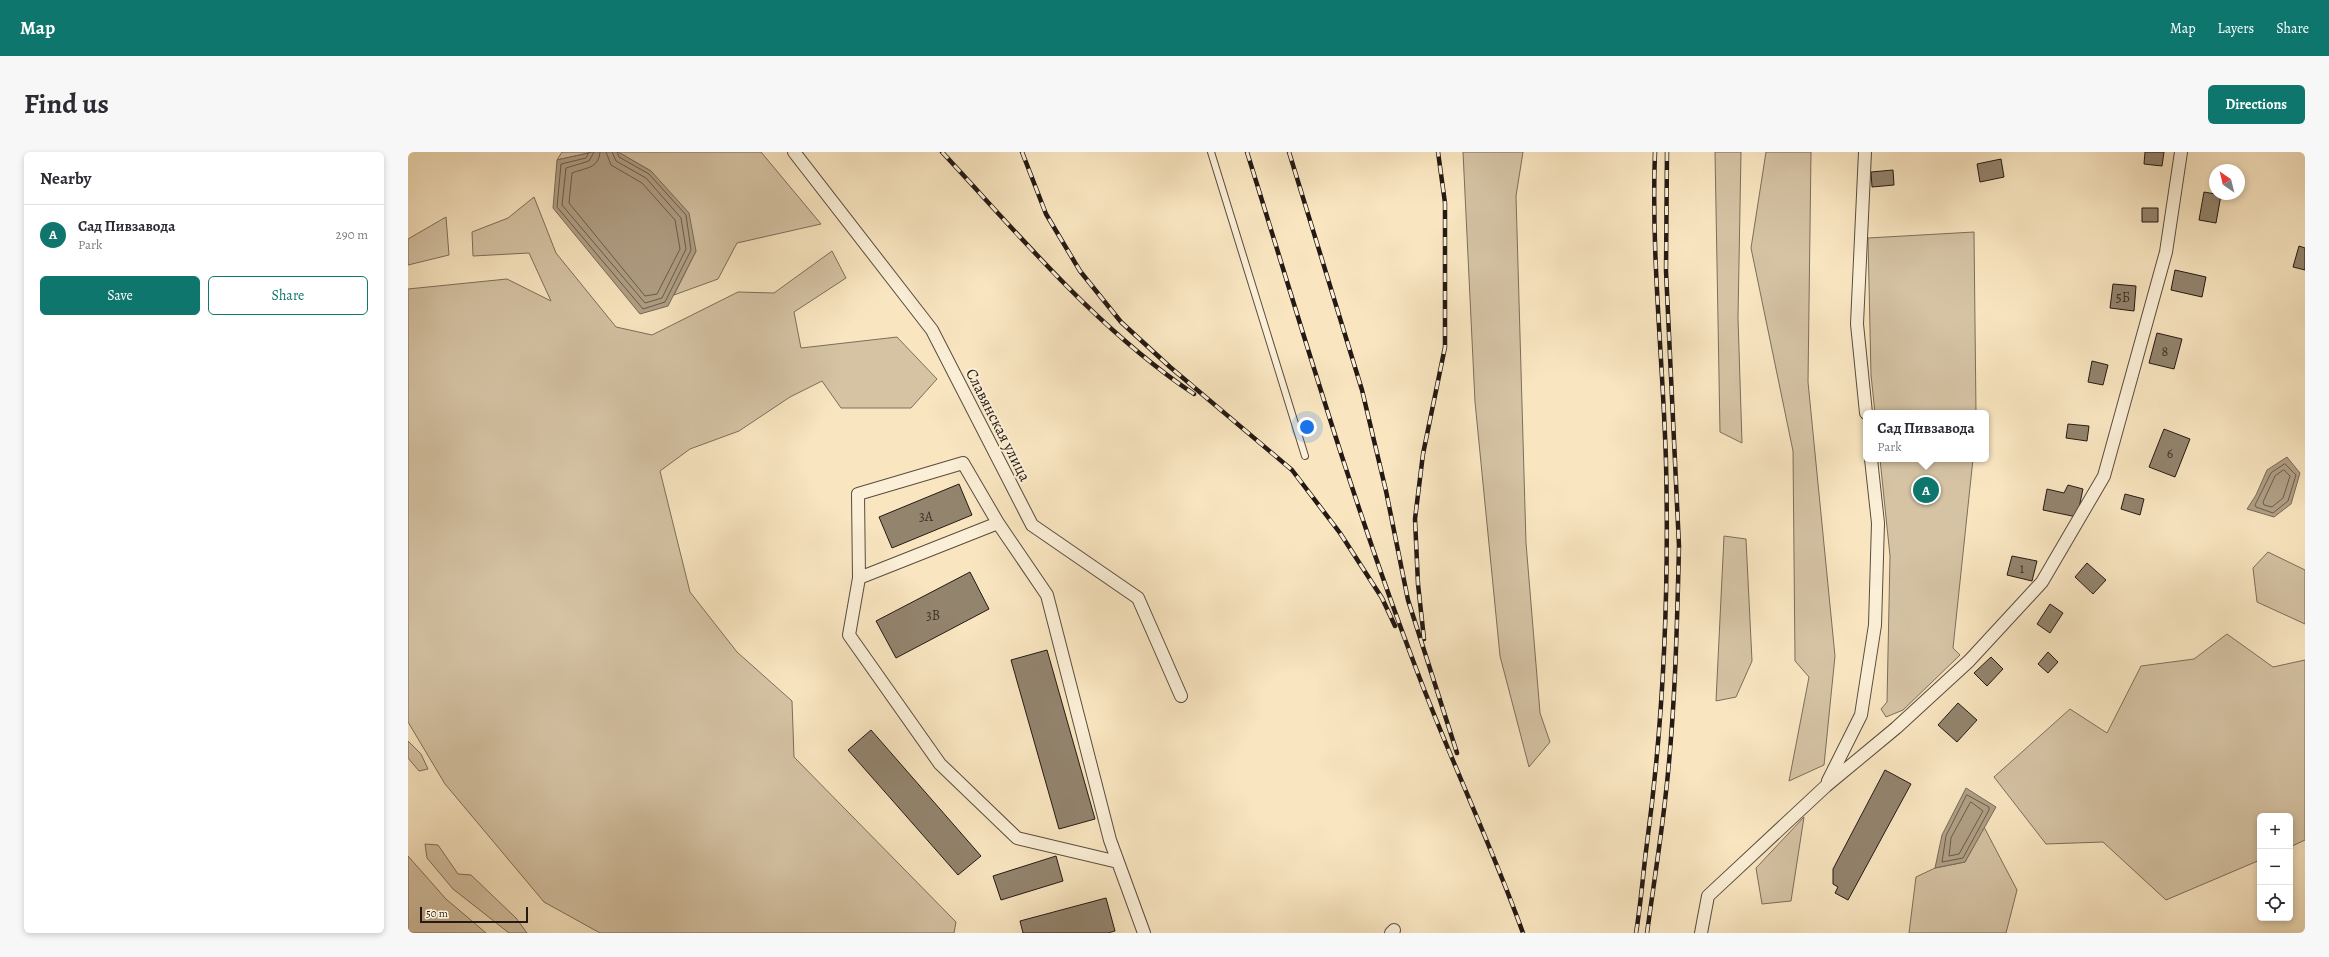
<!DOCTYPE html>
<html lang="en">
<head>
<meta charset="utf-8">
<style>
  :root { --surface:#fff; --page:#f7f7f7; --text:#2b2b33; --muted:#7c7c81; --line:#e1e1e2; --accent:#0f766e }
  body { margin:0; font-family:Alegreya,serif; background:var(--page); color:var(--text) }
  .controls { position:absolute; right:12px; bottom:12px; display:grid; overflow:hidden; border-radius:6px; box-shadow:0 2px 6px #0003 }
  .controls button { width:36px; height:36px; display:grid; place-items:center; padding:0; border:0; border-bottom:1px solid var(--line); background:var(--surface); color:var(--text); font:20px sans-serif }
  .compass { position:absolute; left:1801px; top:12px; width:36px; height:36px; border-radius:50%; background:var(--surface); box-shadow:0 2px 6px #0003; rotate:325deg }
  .scale { position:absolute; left:12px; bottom:10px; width:108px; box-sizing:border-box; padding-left:4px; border:2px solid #241914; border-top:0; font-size:11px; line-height:14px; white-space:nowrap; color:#241914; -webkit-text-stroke:3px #fbefd7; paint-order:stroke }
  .you { position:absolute; left:899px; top:275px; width:14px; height:14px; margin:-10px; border:3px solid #fff; border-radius:50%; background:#1a73e8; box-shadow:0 0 0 6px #1a73e833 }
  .badge { display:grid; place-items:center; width:26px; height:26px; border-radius:50%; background:var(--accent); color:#fff; font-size:13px; font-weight:700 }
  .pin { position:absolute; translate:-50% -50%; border:2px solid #fff; box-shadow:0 1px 4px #0006 }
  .popup { position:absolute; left:1455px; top:258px; width:126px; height:52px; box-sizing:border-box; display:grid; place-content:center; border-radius:6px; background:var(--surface); filter:drop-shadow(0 1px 3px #0005); font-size:13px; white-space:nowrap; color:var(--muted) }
  .popup b { font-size:15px; color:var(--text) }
  .popup::after { content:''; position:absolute; left:50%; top:100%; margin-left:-8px; border:8px solid transparent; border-top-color:var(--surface) }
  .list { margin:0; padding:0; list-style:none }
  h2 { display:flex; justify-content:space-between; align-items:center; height:52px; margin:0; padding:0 16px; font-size:17px }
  h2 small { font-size:13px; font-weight:400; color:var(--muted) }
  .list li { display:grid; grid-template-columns:26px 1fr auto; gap:12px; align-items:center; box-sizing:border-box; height:60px; padding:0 16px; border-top:1px solid var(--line) }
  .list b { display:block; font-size:15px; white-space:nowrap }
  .list p { margin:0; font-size:13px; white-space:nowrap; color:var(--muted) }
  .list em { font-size:13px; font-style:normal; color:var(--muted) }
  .actions { display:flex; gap:8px; padding:12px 16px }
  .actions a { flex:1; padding:9px 0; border:1px solid var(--accent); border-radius:6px; text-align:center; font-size:14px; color:var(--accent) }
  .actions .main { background:var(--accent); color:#fff }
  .icon { flex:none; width:22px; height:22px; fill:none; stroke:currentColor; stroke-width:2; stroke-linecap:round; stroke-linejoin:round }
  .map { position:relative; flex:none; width:1897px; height:781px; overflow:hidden; border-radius:6px }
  header { display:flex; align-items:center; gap:24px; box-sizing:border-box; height:56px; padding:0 20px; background:var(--accent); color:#fff }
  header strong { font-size:19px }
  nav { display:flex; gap:22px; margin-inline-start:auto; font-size:14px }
  .intro { display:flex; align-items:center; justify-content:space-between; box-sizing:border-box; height:96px; padding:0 24px }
  h1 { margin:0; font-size:28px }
  .button { padding:10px 18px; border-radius:6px; background:var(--accent); color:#fff; font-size:14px; font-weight:700 }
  main { display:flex; gap:24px; padding:0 24px }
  aside { flex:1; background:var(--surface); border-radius:6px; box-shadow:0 2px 6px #0003 }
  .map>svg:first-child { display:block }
  .green { fill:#d5c3a4; stroke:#7c6e5c }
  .water { fill:#b1a086; stroke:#796a58 }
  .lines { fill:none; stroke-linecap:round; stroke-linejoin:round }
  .shore { stroke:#6a5c4d; stroke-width:1 }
  .building { fill:#93846e; stroke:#241914 }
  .service-casing { stroke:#594c3f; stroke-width:8 }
  .minor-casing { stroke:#594c3f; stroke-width:14 }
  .service { stroke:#fbefd7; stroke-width:6 }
  .minor { stroke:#fbefd7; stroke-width:12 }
  .rail-casing { stroke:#241914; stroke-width:4.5 }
  .rail { stroke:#fbefd7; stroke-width:3; stroke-dasharray:9; stroke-linecap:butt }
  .labels { text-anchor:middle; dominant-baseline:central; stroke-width:4; stroke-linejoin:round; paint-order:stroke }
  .number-label { font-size:14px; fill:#40342a }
  .street-label { font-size:16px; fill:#241914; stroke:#fbefd7 }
</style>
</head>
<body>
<header>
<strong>Map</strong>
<nav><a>Map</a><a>Layers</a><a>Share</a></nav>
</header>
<div class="intro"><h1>Find us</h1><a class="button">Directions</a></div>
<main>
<aside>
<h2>Nearby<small></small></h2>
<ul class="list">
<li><span class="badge">A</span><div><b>Сад Пивзавода</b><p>Park</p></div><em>290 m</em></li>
</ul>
<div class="actions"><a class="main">Save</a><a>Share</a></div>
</aside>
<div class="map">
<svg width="1897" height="781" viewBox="0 0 1897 781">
  <rect width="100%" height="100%" fill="#f9e6c1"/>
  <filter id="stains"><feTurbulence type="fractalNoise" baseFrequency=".005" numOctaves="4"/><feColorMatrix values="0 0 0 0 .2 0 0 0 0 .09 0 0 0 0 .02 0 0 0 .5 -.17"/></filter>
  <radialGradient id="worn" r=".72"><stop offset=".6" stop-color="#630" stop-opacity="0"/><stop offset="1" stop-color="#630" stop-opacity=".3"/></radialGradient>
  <path class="green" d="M 154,0 L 185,0 L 149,8 Z
    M 210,0 L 353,0 L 413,72 L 329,91 L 310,127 L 266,143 L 288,99 L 243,19 Z
    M 1055,0 L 1115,0 L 1108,44 L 1118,391 L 1132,561 L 1142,590 L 1121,615 L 1092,504 L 1067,250 Z
    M 1307,0 L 1333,0 L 1330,166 L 1334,291 L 1312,280 Z
    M 1358,0 L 1403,0 L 1400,230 L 1427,504 L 1416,613 L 1381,629 L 1401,525 L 1387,509 L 1385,299 L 1343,96 Z
    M 126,45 L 148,101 L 208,175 L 244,183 L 330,140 L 366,141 L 424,99 L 438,126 L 386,160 L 393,196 L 489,185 L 529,227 L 503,256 L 433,256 L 414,229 L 382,245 L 331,279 L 282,297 L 252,319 L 282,440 L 329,500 L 384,549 L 386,605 L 548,770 L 546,781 L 192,781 L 136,750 L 37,632 L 0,570 L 0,137 L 99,127 L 143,149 L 121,101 L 65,104 L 64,80 L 100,66 Z
    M 38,65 L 41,103 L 0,113 L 0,87 Z
    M 1566,80 L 1568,261 L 1467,261 L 1463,223 L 1460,86 Z
    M 1472,307 L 1565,307 L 1545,496 L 1552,503 L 1495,558 L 1478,565 L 1473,557 L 1479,550 L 1482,404 Z
    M 1316,384 L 1338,387 L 1344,509 L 1328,545 L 1308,549 Z
    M 1860,400 L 1897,418 L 1897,472 L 1849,450 L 1845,416 Z
    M 1819,482 L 1865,515 L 1897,508 L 1897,688 L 1882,695 L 1882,664 L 1852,664 L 1852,708 L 1758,748 L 1695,690 L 1638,692 L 1586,625 L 1662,557 L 1699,581 L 1733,514 L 1786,507 Z
    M 0,589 L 13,602 L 20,617 L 11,619 L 0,606 Z
    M 1396,665 L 1383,749 L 1354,752 L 1348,716 Z
    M 1576,675 L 1609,738 L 1598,781 L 1501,781 L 1508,725 L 1527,716 L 1557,710 Z
    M 17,692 L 30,693 L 50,722 L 63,723 L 108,766 L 119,781 L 101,781 L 45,737 L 19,706 Z
    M 0,704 L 38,747 L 78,781 L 0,781 Z"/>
  <path class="water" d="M 185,0 L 210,0 L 243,19 L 281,61 L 288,99 L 260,154 L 232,162 L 145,56 L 149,8 Z
    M 1879,305 L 1892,321 L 1883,352 L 1866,365 L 1839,357 L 1848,343 L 1859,318 Z
    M 1558,636 L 1588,655 L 1557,710 L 1527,716 L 1534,683 Z"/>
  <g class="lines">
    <path class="shore" d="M 181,0 L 178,6 L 153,12 L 149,55 L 235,157 L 257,150 L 283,98 L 278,63 L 241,22 L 211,5 L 209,0
      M 186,0 L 181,9 L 158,16 L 154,53 L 237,151 L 254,146 L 278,97 L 273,66 L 238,26 L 208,9 L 204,0
      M 192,0 C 191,17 176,16 164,21 L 161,51 L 237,144 L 249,142 L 272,97 L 267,68 L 234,31 L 203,13 L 198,0
      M 1877,312 L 1888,323 L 1880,349 L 1865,361 L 1848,355 L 1847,353 L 1863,321 Z
      M 1876,318 L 1882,324 L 1875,346 L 1864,355 L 1856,353 L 1855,350 L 1867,324 Z
      M 1559,643 L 1581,655 L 1581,658 L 1555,706 L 1534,710 L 1538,684 Z
      M 1563,650 L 1575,659 L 1551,702 L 1541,704 L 1543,686 Z"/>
  </g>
  <path class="building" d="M 1737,0 L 1756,0 L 1754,14 L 1736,12 Z
    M 1593,7 L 1596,25 L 1572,30 L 1569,12 Z
    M 1485,18 L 1486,33 L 1464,35 L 1463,20 Z
    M 1796,40 L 1813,43 L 1808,71 L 1791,68 Z
    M 1734,56 L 1750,56 L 1750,70 L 1734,70 Z
    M 1891,94 L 1897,96 L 1897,118 L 1885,115 Z
    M 1767,118 L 1798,125 L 1794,145 L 1763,138 Z
    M 1705,132 L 1728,134 L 1726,159 L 1702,156 Z
    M 1749,181 L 1774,187 L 1766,217 L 1741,211 Z
    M 1684,209 L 1700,213 L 1695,233 L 1680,230 Z
    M 1660,272 L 1681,274 L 1679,289 L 1658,286 Z
    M 1756,277 L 1782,287 L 1767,325 L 1741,315 Z
    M 551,332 L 564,363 L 484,396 L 471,365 Z
    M 1660,333 L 1675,337 L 1669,365 L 1635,358 L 1639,337 L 1656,341 Z
    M 1717,342 L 1736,347 L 1732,363 L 1713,357 Z
    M 1604,404 L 1629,409 L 1624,429 L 1599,423 Z
    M 1679,411 L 1698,428 L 1685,442 L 1667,425 Z
    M 562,420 L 581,457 L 488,506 L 468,469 Z
    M 1642,452 L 1655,461 L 1642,481 L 1629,472 Z
    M 639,498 L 687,667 L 651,677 L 603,508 Z
    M 1640,500 L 1650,510 L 1640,521 L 1630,512 Z
    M 1583,505 L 1595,517 L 1579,534 L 1566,521 Z
    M 1550,551 L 1569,568 L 1549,590 L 1530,573 Z
    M 463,578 L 573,704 L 550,723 L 440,598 Z
    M 1477,618 L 1503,632 L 1440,748 L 1427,741 L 1430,735 L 1425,732 L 1425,717 Z
    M 648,704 L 655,729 L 593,748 L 585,724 Z
    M 698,746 L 707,779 L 700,781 L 615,781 L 612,769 Z"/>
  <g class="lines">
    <g class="service-casing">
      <path id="service" d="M 803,0 L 897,304"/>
    </g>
    <g class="minor-casing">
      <path id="minor" d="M 386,0 L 524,178 L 624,373 L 730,446 L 773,544
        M 1457,0 L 1449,172 L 1458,261
        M 451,426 L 450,342 L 555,311 L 590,371
        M 1420,629 L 1453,563 L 1467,473 L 1470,371 L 1463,307
        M 710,710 L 609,686 L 532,612 L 441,483 L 451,426 L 590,371 L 639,443 L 702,688 L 736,781
        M 983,781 L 986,778
        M 1293,781 L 1300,744 L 1418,634 L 1488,576 L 1561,509 L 1634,430 L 1696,324 L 1758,100 L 1773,0"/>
    </g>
    <use href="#service" class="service"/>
    <use href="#minor" class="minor"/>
    <g class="rail-casing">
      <path id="rail" d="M 534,0 C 613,85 689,177 786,242
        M 614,0 L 638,62 L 672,119 L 713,170 L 762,215 L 884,318 L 932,381 L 974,446 L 987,474
        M 839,0 C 893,173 944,349 1009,519 C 1042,607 1083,692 1115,781
        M 881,0 L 954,238 L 978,339 L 1000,448 L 1049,601
        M 1016,487 L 1010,432 L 1007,367 L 1015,302 L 1037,195 L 1037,51 L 1030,0
        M 1228,781 C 1233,751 1235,721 1239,691 C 1256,565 1261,438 1258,310 C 1255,207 1243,104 1247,0
        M 1239,781 C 1245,737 1252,693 1257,649 C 1267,564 1269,478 1271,394 L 1258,119 L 1259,0"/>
    </g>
    <use href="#rail" class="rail"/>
  </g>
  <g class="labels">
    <g class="number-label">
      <text x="1715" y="145">5Б</text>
      <text x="1757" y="199">8</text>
      <text x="1762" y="301">6</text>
      <text x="518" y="364">3А</text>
      <text x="1614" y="416">1</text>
      <text x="525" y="463">3В</text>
    </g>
    <g class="street-label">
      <text transform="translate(590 273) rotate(63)">Славянская улица</text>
    </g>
  </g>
  <rect width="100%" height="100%" filter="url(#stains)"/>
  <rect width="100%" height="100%" fill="url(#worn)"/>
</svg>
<div class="controls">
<button>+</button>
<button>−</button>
<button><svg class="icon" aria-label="locate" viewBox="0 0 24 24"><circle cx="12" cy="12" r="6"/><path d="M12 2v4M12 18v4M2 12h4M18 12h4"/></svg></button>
</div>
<svg class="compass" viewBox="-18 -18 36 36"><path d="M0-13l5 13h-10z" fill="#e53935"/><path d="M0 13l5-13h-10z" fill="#7c7c81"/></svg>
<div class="scale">50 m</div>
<div class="you"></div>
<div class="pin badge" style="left:1518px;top:338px">A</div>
<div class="popup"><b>Сад Пивзавода</b>Park</div>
</div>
</main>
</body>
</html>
